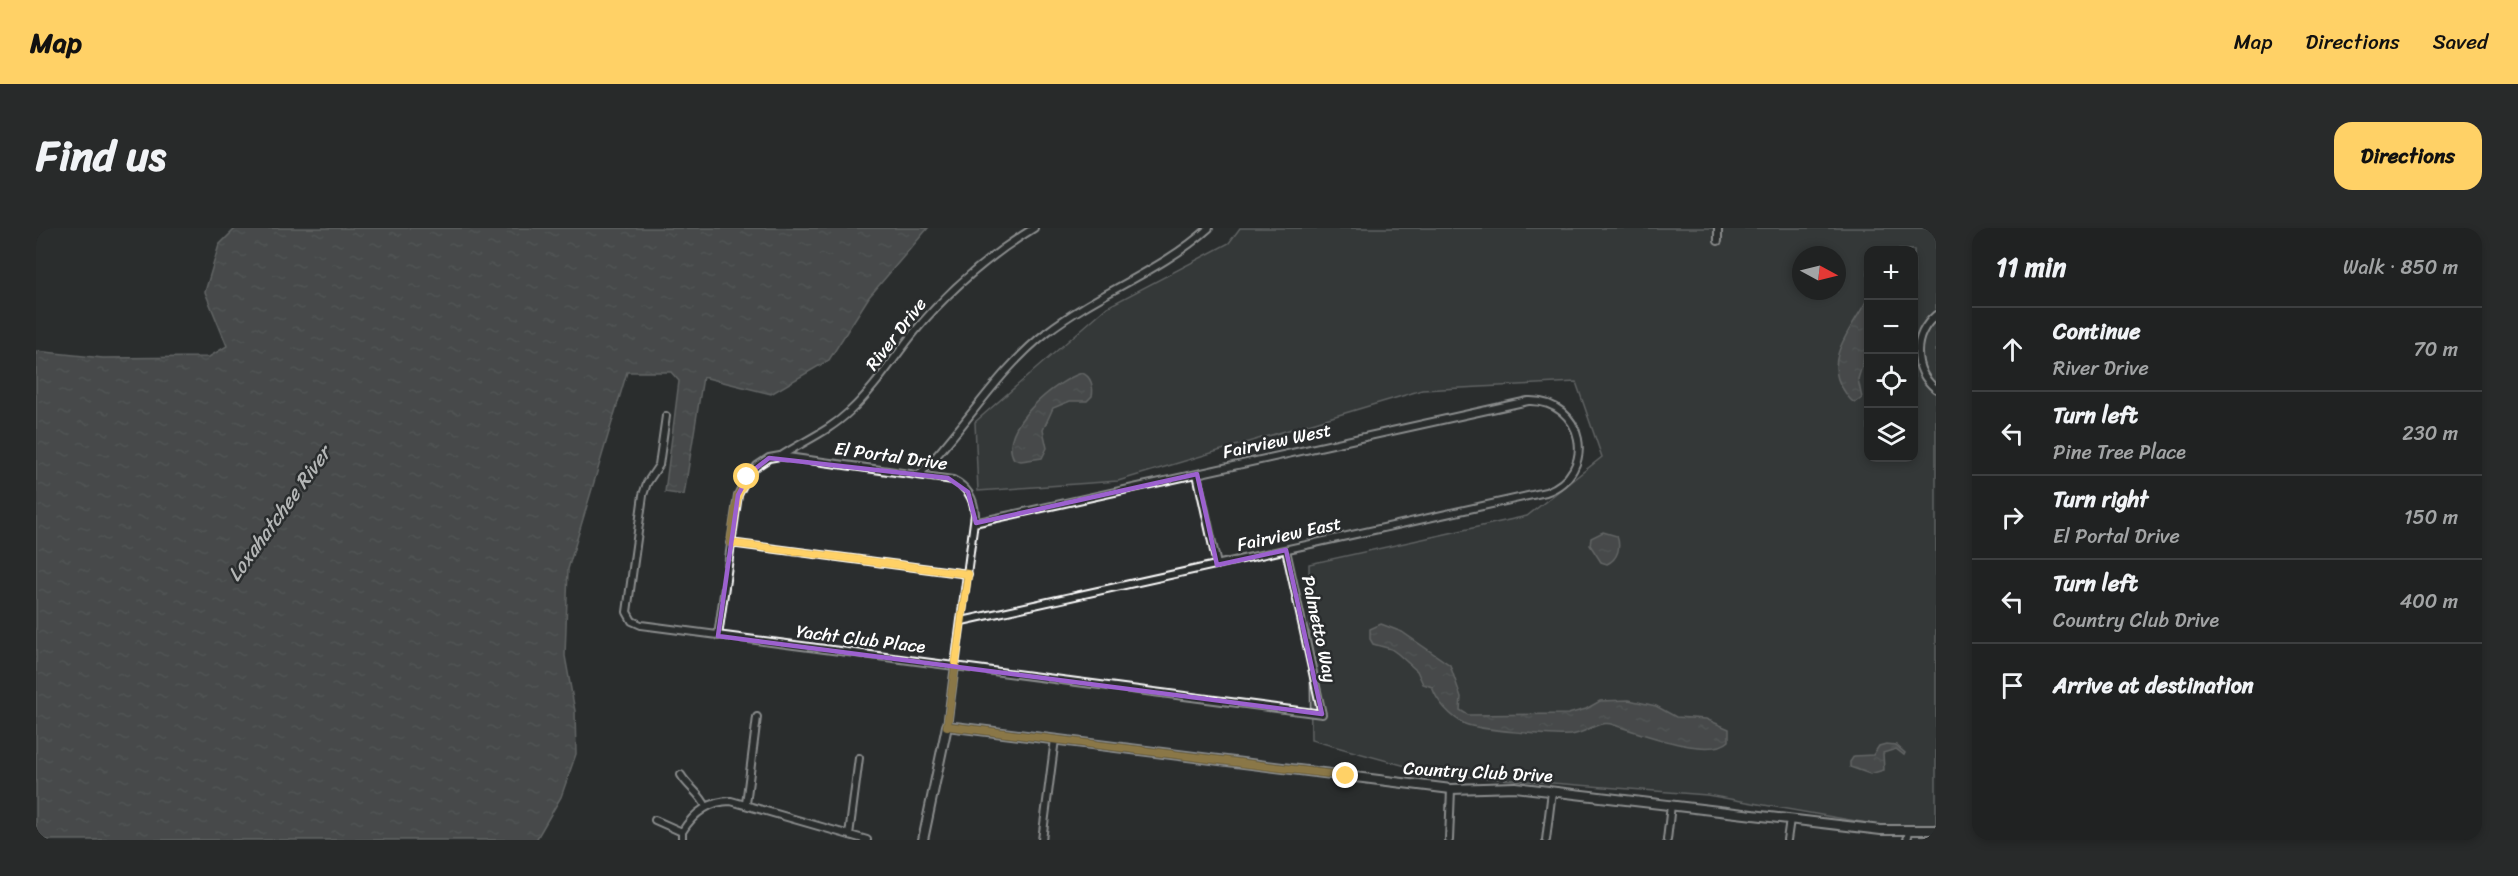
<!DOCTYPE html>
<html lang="en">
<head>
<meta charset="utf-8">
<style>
  :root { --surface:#202222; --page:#282a2a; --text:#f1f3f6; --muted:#a2a4a5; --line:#3d3f40; --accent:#ffd166 }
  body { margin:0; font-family:Sriracha,sans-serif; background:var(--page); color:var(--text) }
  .controls { position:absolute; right:18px; top:18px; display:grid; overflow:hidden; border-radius:12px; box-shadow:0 3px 9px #0003 }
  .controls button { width:54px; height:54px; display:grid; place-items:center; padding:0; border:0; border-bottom:2px solid var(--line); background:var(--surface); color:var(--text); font:30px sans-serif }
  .compass { position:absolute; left:1756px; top:18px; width:54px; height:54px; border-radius:50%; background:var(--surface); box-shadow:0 3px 9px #0003; rotate:97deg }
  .stop { position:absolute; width:18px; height:18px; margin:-14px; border:4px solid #ffd166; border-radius:50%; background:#fff }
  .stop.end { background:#ffd166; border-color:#fff; box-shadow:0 2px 6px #0008 }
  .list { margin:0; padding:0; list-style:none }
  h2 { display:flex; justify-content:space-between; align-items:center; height:78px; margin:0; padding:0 24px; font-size:26px }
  h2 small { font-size:20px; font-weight:400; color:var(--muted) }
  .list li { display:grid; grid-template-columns:39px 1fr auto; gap:18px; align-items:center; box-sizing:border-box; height:84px; padding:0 24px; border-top:2px solid var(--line) }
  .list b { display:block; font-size:22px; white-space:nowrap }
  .list p { margin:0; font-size:20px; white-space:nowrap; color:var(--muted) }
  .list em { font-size:20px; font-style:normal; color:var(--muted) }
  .icon { flex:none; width:33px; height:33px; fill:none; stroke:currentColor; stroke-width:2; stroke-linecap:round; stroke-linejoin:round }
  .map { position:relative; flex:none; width:1900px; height:612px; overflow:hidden; border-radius:18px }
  header { display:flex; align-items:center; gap:36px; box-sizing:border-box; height:84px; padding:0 30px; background:var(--accent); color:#111 }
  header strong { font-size:28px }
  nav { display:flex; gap:33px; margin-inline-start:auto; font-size:21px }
  .intro { display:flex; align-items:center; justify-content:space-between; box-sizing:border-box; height:144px; padding:0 36px }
  h1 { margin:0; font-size:42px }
  .button { padding:15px 27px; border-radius:18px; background:var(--accent); color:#111; font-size:21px; font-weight:700 }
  main { display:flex; gap:36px; padding:0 36px }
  aside { flex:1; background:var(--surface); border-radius:18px; box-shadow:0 3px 9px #0003 }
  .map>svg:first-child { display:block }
  .green { fill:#414445; stroke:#a0a2a2; stroke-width:1.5; fill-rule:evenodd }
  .water { fill:url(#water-ripples); stroke:#a6a7a7; stroke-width:1.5 }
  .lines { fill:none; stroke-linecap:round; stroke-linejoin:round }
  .minor-casing { stroke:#fff; stroke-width:10 }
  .tertiary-casing { stroke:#fff; stroke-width:12 }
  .minor { stroke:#2a2d2e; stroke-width:6 }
  .tertiary { stroke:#2a2d2e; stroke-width:8 }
  .route { stroke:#ffd166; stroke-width:8 }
  .marked { fill:none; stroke:#9c61cf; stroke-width:4.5; stroke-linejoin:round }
  .labels { text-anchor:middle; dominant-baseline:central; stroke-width:5; stroke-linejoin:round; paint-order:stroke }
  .street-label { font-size:18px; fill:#fff; stroke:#2a2d2e }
  .water-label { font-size:20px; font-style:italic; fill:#b4b6b6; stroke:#2a2d2e }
</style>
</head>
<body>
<header>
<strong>Map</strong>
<nav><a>Map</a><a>Directions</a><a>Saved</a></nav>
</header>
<div class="intro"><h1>Find us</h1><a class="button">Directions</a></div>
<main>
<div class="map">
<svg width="1900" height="612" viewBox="0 0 1900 612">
  <defs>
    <pattern id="water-ripples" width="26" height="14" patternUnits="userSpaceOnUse" patternTransform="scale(1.5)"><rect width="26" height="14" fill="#6a6c6d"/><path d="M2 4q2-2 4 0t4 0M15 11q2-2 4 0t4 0" fill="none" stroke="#808283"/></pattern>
  </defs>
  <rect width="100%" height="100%" fill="#2a2d2e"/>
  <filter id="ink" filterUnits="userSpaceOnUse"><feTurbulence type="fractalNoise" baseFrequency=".0167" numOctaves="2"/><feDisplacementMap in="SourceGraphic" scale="12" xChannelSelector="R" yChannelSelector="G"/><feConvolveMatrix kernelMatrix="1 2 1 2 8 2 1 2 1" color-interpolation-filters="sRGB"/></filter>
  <g filter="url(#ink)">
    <path class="green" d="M 1204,0 L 1900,0 L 1900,607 L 1671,567 L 1399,546 L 1275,512 L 1273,336 L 1491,288 L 1566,229 L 1540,154 L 1386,162 L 1082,253 L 942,263 L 939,194 L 1071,79 L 1193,15 ZM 1832,22 L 1878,22 L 1878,230 L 1832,230 ZM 1765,27 L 1801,27 L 1801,63 L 1765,63 Z"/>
    <path class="water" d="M 200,0 L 892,0 L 833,69 L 793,132 L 735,166 L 667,149 L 648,267 L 629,264 L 643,153 L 635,144 L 591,144 L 532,341 L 529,428 L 539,483 L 540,526 L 525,569 L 500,612 L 0,612 L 0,123 L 67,130 L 173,129 L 191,118 L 169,64 L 183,17 Z
      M 1832,70 L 1832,118 L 1822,151 L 1826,170 L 1819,175 C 1813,172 1811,167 1807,161 C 1786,131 1818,97 1832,70 Z
      M 1046,145 C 1055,148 1058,159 1056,168 L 1051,173 L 1034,173 L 1017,180 L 1007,202 L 1011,220 L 1006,230 L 985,233 L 978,231 C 960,201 1021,152 1046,145 Z
      M 1567,304 L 1581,308 C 1585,319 1582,331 1571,336 L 1565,334 L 1554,317 L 1555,310 Z
      M 1345,396 L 1366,404 L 1414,437 L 1425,469 L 1424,482 L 1432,487 L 1532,486 L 1550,481 L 1564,473 L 1593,472 L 1620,478 L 1640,489 L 1670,491 L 1693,501 L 1693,513 C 1674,532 1601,504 1578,497 C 1561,491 1551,506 1534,507 C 1518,508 1442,502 1429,496 C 1415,489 1401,474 1396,459 L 1387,456 L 1381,443 L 1362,426 L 1355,421 L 1337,416 L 1334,411 L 1334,401 Z
      M 1850,516 L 1860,517 L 1869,525 L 1868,527 L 1860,521 L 1847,525 L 1848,542 L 1834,546 L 1814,539 L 1814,534 L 1818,528 L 1837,527 L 1843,518 Z"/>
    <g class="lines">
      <g class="minor-casing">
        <path id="minor" d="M 1682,0 L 1682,13
          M 1900,87 C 1876,108 1876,141 1900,161
          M 630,188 L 623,237 L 611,255 L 607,267 L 591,384 L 596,393 L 605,397 L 1286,486 L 1250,322
          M 745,228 C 768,213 793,203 814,183 C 840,159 858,129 880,102 C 913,62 954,27 998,0
          M 884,246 C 929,200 960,144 1011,104 C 1063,64 1124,44 1173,0
          M 1161,246 L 1181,337
          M 694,315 L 932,346
          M 926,393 L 1510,264 C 1563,245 1548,171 1492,173 L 938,295
          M 682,408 L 702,267 L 711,249 L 721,238 L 733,230 L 744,228 L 917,252 C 931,259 938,270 939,286 L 911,498
          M 645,547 C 652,559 665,566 670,579
          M 710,576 L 721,489
          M 619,592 L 646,604 L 646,612
          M 646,604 C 657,586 673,573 695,573 L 831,612
          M 813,607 L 823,530
          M 1006,612 L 1019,511
          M 1413,612 L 1415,561
          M 1510,612 L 1516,563
          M 1631,612 L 1635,577
          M 1751,612 L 1754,591
          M 1871,612 L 1873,603"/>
      </g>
      <g class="tertiary-casing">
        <path id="tertiary" d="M 887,612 L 911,498 L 1415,561 L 1479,559 L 1845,602 L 1900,602"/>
      </g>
      <use href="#minor" class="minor"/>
      <use href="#tertiary" class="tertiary"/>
    </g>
  </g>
  <g class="lines" filter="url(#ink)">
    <path class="route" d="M 711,249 L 702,267 L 694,315 L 932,346 L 911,498 L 1310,548"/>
  </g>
  <path d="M0 0H1900V612H0ZM 733,230 L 912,250 L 932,264 L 940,295 L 1161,246 L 1181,337 L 1250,322 L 1286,486 L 682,408 L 702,267 L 714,245 Z" fill="#2a2d2e" fill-opacity=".55" fill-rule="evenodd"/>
  <path class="marked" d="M 733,230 L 912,250 L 932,264 L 940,295 L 1161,246 L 1181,337 L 1250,322 L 1286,486 L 682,408 L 702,267 L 714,245 Z"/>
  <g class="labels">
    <g class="street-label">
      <text transform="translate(860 106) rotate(-52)">River Drive</text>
      <text transform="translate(1241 213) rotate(-12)">Fairview West</text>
      <text transform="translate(855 228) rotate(8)">El Portal Drive</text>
      <text transform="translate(1253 306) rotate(-12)">Fairview East</text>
      <text transform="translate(1283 401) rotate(78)">Palmetto Way</text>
      <text transform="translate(825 411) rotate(7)">Yacht Club Place</text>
      <text transform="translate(1442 544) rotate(3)">Country Club Drive</text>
    </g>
    <g class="water-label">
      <text transform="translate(243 286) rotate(-54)">Loxahatchee River</text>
    </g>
  </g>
</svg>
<div class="controls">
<button>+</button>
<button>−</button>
<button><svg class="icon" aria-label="locate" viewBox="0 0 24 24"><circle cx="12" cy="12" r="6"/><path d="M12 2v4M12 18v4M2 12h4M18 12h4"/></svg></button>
<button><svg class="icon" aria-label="layers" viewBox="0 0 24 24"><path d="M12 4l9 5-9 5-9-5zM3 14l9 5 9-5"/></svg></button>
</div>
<svg class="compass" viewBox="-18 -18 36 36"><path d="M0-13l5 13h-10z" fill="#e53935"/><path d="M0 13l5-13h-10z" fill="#a2a4a5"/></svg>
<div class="stop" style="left:711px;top:249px"></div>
<div class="stop end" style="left:1310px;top:548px"></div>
</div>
<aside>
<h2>11 min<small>Walk · 850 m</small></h2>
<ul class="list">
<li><svg class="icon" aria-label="ahead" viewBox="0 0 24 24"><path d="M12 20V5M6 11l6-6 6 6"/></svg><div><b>Continue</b><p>River Drive</p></div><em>70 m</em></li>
<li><svg class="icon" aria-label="left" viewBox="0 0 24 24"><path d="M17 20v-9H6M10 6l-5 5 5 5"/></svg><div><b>Turn left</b><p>Pine Tree Place</p></div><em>230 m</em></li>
<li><svg class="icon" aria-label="right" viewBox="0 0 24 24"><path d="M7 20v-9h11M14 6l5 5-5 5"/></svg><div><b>Turn right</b><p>El Portal Drive</p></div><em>150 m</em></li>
<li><svg class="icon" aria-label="left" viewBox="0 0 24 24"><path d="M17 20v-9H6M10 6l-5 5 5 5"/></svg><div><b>Turn left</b><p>Country Club Drive</p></div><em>400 m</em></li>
<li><svg class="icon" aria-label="arrive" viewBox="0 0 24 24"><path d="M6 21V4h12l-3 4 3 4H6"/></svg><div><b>Arrive at destination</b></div></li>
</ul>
</aside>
</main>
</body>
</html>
